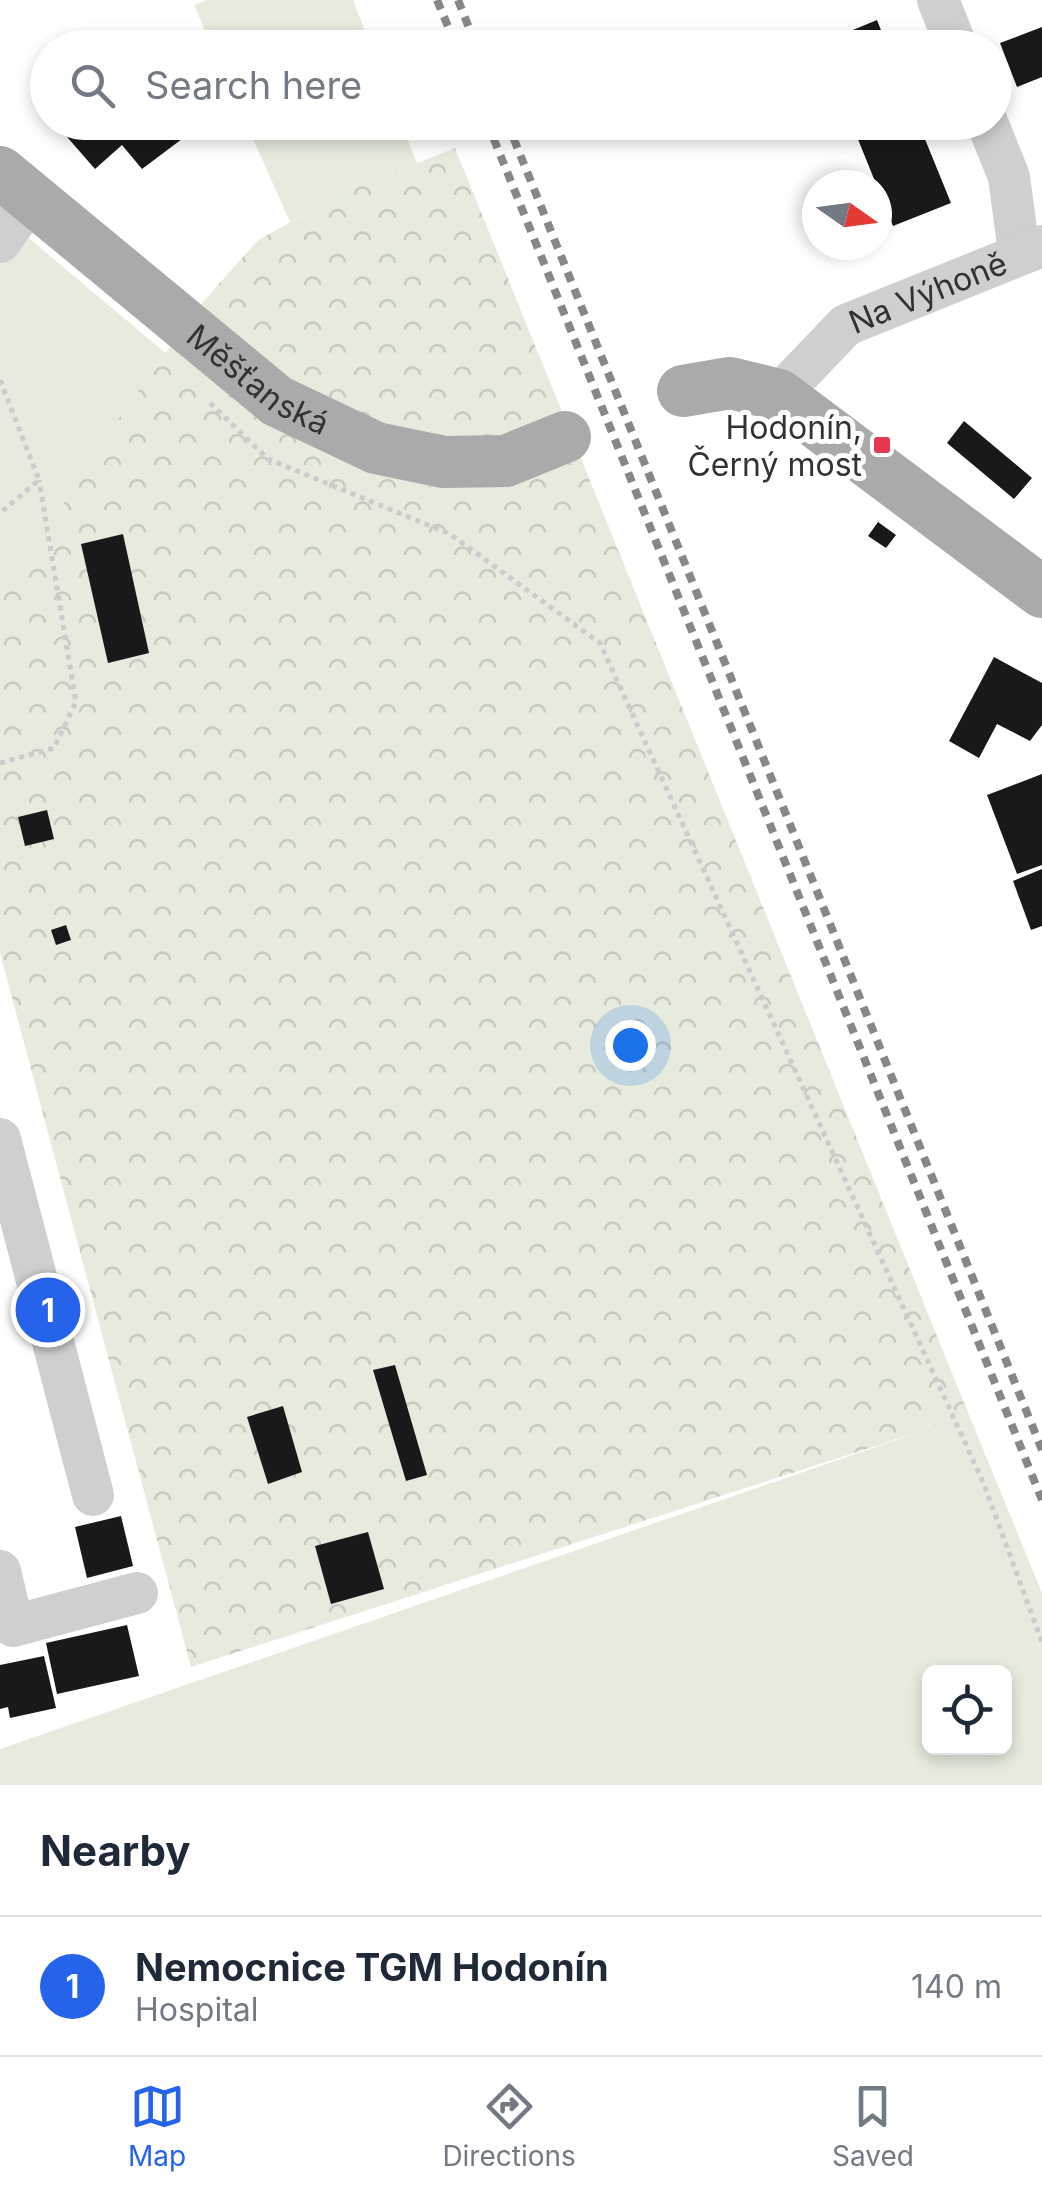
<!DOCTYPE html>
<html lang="en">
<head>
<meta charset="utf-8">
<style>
  :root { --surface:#fff; --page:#f2f2f3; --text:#1f2937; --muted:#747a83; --line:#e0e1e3; --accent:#2563eb }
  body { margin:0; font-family:Inter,sans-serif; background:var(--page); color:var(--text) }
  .controls { position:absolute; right:30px; bottom:30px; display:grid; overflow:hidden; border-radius:15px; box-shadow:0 5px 15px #0003 }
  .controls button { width:90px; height:90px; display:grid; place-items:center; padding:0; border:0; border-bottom:2px solid var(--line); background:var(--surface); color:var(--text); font:50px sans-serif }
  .compass { position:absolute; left:802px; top:170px; width:90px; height:90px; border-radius:50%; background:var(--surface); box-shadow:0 5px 15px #0003; rotate:104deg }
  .you { position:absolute; left:630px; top:1045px; width:35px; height:35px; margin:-25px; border:8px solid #fff; border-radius:50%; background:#1a73e8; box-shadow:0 0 0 15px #1a73e833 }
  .badge { display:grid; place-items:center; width:65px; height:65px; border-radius:50%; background:var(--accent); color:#fff; font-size:32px; font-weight:700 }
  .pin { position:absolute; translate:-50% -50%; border:5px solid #fff; box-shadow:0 2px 10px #0006 }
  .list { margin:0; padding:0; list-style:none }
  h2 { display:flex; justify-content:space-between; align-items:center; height:130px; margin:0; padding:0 40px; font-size:42px }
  h2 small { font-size:32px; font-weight:400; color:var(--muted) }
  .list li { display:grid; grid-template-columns:65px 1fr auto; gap:30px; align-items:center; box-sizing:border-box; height:140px; padding:0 40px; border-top:2px solid var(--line) }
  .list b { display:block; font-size:38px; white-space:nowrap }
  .list p { margin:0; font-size:32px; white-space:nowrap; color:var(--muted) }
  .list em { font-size:32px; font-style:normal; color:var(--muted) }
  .icon { flex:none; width:55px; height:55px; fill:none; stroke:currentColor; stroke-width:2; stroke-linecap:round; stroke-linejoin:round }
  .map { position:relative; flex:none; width:1042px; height:1785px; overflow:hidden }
  .search { position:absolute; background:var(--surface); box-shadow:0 5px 15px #0003; left:30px; right:30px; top:30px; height:110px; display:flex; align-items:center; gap:25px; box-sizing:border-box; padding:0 35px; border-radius:55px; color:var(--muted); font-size:38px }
  .sheet { height:270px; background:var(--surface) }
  nav { display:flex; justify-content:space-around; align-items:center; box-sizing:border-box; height:140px; border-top:2px solid var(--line); background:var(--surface); font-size:28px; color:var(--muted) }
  nav a { display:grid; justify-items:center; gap:5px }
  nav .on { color:var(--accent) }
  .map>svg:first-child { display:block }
  .green { fill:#e6ebde; fill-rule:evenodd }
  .forest { fill:url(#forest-crowns) }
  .building { fill:#191919 }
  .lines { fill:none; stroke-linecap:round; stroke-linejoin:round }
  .path { stroke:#ccc; stroke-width:5; stroke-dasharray:5 5; stroke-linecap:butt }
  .minor { stroke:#cfcfcf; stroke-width:42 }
  .major { stroke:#aaa; stroke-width:52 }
  .rail { stroke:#878787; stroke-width:8; stroke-dasharray:10 8; stroke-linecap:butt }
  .poi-dot { fill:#e63853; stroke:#fff; stroke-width:4 }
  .labels { text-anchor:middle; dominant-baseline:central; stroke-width:10; stroke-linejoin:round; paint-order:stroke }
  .street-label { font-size:32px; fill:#323232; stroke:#fff }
  .poi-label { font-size:32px; fill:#323232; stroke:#fff; text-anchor:end }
</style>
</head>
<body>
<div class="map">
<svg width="1042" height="1785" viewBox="0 0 1042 1785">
  <defs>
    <pattern id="forest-crowns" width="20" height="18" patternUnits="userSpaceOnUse" patternTransform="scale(2.5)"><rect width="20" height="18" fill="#e6ebde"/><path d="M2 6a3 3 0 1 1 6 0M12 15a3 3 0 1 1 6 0" fill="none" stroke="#c6cabf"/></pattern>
  </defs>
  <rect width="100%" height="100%" fill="#fff"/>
  <path class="green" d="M 208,0 L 353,0 L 371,47 L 212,47 L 194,5 Z
    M 246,123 L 401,123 L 417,163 L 342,193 L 290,222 Z
    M 0,214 L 263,435 L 0,826 Z
    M 967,1410 L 1042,1593 L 1042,1785 L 0,1785 L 0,1749 L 919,1432 ZM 930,1672 L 1004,1672 L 1004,1748 L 930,1748 Z"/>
  <path class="forest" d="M 455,148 L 967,1410 L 919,1432 L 191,1667 L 0,953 L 0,601 L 125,409 L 203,302 L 257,241 L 342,193 Z"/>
  <path class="building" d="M 877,20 L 888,48 L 821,48 L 819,44 Z
    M 1042,27 L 1042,77 L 1017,87 L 1000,43 Z
    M 54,122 L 129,122 L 141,137 L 158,122 L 189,122 L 194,130 L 142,169 L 122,145 L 95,169 Z
    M 851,122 L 918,122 L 951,203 L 893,226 Z
    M 964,421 L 1032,478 L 1014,499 L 947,443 Z
    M 878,522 L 896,535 L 886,548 L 868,536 Z
    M 123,534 L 149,653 L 108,663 L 81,544 Z
    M 994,657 L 1042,683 L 1042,725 L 1030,741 L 997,724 L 979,758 L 949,741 Z
    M 1042,774 L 1042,865 L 1017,874 L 987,795 Z
    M 47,810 L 54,839 L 25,846 L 18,817 Z
    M 1042,869 L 1042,926 L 1031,930 L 1013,881 Z
    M 66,925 L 71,940 L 56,945 L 51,930 Z
    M 395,1365 L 427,1475 L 406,1481 L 373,1370 Z
    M 283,1406 L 302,1472 L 268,1484 L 247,1417 Z
    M 121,1516 L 133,1566 L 87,1578 L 75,1527 Z
    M 368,1532 L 384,1589 L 331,1604 L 315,1546 Z
    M 127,1625 L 139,1676 L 57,1694 L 46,1643 Z
    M 44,1656 L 56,1708 L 10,1718 L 8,1707 L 0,1709 L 0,1665 Z"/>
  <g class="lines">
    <path class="path" d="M 0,380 L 39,480 L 0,513
      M 210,403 L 268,459 L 450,534 L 600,643 L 983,1482 L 1042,1642
      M 0,763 L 54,748 L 76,702 L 39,480"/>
    <g class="minor">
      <path d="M 938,0 L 957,48"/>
      <path d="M 987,122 L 1009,177 L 1019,252"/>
      <path d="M 0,242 L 31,198"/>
      <path id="s1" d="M 779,395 L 846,325 L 1042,246"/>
      <path d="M 0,1139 L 93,1495"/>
      <path d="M 0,1571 L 13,1626 L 137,1593"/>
    </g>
    <g class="major">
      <path id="s2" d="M 0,172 L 277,401 L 376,448 L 444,462 L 506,461 L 565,437"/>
      <path d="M 683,391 L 730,383 L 779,395 L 1042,592"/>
    </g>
    <path class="rail" d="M 437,0 L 457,48
      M 458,0 L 477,48
      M 487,122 L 1042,1500
      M 507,122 L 1042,1450"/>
  </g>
  <rect class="poi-dot" x="872" y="435" width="20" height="20" rx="5"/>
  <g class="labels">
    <g class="street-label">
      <text stroke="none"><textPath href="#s1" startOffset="185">Na Výhoně</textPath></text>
      <text stroke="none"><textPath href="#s2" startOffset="332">Měšťanská</textPath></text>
    </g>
    <g class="poi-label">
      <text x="862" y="427">Hodonín,<tspan x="862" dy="37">Černý most</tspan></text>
    </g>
  </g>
</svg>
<div class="controls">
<button><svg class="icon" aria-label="locate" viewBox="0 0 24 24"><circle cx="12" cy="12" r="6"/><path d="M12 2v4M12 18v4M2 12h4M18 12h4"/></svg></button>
</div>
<svg class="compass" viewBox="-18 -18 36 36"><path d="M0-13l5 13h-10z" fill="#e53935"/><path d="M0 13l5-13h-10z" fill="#747a83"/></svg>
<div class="you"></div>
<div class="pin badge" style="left:48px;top:1310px">1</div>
<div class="search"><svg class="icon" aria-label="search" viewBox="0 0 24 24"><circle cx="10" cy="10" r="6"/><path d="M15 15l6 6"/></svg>Search here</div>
</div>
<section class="sheet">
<h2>Nearby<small></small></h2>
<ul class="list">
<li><span class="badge">1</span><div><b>Nemocnice TGM Hodonín</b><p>Hospital</p></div><em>140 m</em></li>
</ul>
</section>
<nav>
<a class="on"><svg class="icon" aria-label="map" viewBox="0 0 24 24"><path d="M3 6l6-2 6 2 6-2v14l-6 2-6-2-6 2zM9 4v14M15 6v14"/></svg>Map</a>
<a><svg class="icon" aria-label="directions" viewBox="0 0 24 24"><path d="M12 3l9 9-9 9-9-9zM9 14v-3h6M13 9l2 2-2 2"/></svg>Directions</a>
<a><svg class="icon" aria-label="saved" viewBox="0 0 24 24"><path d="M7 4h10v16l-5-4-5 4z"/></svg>Saved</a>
</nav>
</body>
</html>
